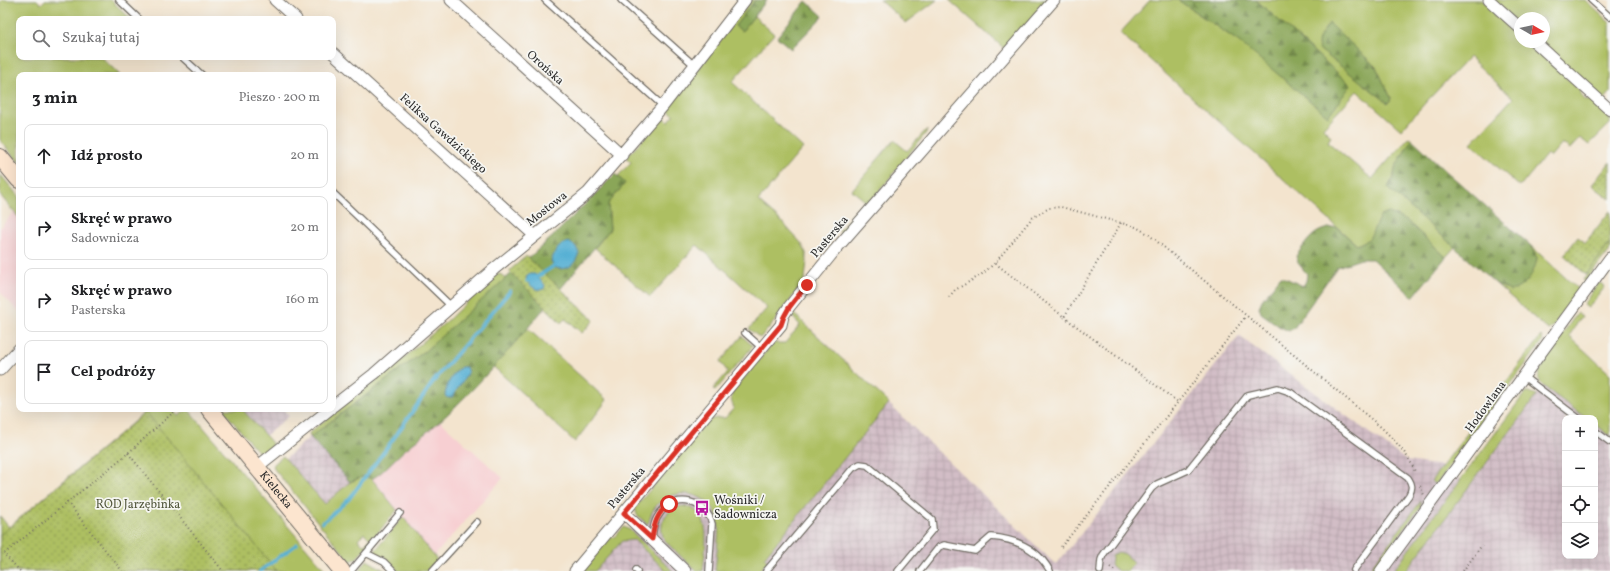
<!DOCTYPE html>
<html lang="pl">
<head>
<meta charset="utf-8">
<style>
  :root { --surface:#fff; --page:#f2f2f2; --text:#202124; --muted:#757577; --line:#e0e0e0 }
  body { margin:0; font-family:Vollkorn,serif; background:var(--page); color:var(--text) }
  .controls { position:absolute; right:12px; bottom:12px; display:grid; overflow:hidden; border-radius:8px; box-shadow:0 4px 16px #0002 }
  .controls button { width:36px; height:36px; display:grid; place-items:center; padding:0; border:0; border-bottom:1px solid var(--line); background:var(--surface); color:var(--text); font:20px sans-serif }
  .compass { position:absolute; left:1514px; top:12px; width:36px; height:36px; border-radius:50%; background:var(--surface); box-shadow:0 4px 16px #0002; rotate:99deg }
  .stop { position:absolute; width:12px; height:12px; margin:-9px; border:3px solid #d93025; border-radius:50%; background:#fff }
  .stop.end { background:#d93025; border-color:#fff; box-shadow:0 1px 4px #0008 }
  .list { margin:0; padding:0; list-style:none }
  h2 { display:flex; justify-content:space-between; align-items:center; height:52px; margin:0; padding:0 16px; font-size:17px }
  h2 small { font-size:13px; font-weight:400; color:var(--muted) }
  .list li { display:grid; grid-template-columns:26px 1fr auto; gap:12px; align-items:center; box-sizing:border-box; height:64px; margin:0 8px 8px; padding:0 8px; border:1px solid var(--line); border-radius:8px }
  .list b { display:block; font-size:15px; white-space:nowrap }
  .list p { margin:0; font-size:13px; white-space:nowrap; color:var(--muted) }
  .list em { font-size:13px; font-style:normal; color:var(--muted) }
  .icon { flex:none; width:22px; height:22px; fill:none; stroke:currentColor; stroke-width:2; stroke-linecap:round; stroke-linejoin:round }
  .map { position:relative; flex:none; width:1610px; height:571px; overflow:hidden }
  .search { position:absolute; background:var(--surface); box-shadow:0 4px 16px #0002; left:16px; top:16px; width:320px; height:44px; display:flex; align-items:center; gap:10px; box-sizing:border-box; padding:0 14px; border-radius:8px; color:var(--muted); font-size:15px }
  .panel { position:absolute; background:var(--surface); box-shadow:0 4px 16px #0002; left:16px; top:72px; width:320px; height:340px; border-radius:8px }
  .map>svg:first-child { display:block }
  .built { fill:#f7cfd2 }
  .industrial { fill:url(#industrial-grid); fill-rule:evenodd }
  .green { fill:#adbf62; stroke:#6c7546; fill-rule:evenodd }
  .forest { fill:url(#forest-firs); stroke:#5a6842 }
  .garden { fill:url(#garden-dots); stroke:#6c7546 }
  .water { fill:#56b0d4; stroke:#406e80 }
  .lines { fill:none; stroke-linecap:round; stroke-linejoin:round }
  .stream { stroke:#56b0d4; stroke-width:3.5 }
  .service-casing { stroke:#716c64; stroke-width:8 }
  .minor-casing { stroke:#716c64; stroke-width:13 }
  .secondary-casing { stroke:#716c64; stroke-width:18 }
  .path { stroke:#716c64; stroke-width:2; stroke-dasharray:1 3; stroke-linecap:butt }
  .service { stroke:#fff; stroke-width:5.5 }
  .minor { stroke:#fff; stroke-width:11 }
  .secondary { stroke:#fce5cf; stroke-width:16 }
  .route { stroke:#d93025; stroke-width:5 }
  .labels { text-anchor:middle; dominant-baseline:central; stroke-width:3.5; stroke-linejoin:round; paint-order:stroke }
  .street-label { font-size:12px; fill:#2b2b2b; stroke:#f6f6f2 }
  .poi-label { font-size:12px; fill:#2b2b2b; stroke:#f6f6f2; text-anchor:start }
  .park-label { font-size:12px; fill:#52573c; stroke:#f6f6f2 }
</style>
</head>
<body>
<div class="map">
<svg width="1610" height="571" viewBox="0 0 1610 571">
  <defs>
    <pattern id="industrial-grid" width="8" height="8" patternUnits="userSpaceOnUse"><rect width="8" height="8" fill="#d2bdc6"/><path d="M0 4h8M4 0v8" fill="none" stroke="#b4a3aa"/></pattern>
    <pattern id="forest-firs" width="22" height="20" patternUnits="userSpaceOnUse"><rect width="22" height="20" fill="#8aa658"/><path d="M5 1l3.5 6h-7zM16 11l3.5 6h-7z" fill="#718749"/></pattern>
    <pattern id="garden-dots" width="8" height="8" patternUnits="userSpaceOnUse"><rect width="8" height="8" fill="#adbf62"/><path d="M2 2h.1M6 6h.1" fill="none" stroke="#8d9b51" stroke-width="1.8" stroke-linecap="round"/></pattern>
  </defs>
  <rect width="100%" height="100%" fill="#f6f6f2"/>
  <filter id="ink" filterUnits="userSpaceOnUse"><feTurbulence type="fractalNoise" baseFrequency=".025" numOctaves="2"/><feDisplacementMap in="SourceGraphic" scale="8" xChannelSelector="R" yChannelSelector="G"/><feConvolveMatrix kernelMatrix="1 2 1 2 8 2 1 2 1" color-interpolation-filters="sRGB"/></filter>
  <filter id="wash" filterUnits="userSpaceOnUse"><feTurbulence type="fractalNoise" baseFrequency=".012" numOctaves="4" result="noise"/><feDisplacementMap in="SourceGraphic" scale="16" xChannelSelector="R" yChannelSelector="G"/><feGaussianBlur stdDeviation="0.9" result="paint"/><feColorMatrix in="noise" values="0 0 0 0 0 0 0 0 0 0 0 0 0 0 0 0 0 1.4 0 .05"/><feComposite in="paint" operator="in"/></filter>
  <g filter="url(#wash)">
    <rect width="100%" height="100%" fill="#f3e4ce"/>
    <path class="built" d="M 14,212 L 19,218 L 19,312 L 0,292 L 0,228 Z
      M 426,408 L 503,478 L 434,556 L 372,479 Z"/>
    <path class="industrial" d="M 805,323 L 1056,565 L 1239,336 L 1407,461 L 1443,466 L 1469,486 L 1575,343 L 1610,374 L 1610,571 L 595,571 L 681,471 ZM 1565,418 L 1595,418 L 1595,556 L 1565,556 Z
      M 242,409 L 283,409 L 289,416 L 265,436 Z
      M 310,437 L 350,482 L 325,504 L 285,459 Z"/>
    <path class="green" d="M 2,0 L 37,0 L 41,4 L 45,0 L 111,0 L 131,19 L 19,19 L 19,57 L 101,57 L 120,75 L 19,75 L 19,163 L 0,140 L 0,2 Z
      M 751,0 L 755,0 L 735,26 L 742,31 L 754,16 L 774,34 L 732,82 L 803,148 L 758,201 L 780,220 L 802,244 L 806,253 L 807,261 L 805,279 L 780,315 L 760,338 L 749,329 L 767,308 L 697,245 L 650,297 L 595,248 L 610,229 L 608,204 L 625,183 L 618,176 L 631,162 L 626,158 L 663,117 L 668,122 L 674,115 L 667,109 Z
      M 880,0 L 937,0 L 906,23 Z
      M 949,0 L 1050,0 L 1007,51 Z
      M 1150,0 L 1178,0 L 1238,41 L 1350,85 L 1256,0 L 1482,0 L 1493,9 L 1494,17 L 1498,16 L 1520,36 L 1520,42 L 1527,42 L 1531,51 L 1535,50 L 1580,90 L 1580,94 L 1586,101 L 1591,100 L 1610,118 L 1610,124 L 1589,145 L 1580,138 L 1570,149 L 1562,143 L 1550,157 L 1547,154 L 1520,187 L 1471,143 L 1513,98 L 1469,57 L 1426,102 L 1401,130 L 1357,91 L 1323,128 L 1331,136 L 1328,142 L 1372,179 L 1409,137 L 1412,139 L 1395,168 L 1394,175 L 1388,188 L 1455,247 L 1446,257 L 1407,221 L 1357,245 L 1120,33 ZM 1328,23 L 1376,67 L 1391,98 Z
      M 1493,0 L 1585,0 L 1610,23 L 1610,93 L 1603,101 L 1539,42 L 1544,42 L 1544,18 L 1520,18 L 1520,25 Z
      M 927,129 L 926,133 L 843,236 L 839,231 L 865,201 L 852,190 L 894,140 L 907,151 Z
      M 0,174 L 19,197 L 19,218 L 0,195 Z
      M 1610,243 L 1610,249 L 1586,281 L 1583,280 Z
      M 1530,245 L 1580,291 L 1550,330 L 1547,329 L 1495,283 L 1510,291 L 1537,258 Z
      M 499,274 L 502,275 L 527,303 L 516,318 L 607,400 L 575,442 L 472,347 L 453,327 L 425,351 L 310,437 L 309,433 L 319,425 L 400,361 L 446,322 L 495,275 Z
      M 1598,283 L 1603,284 L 1605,287 L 1588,308 L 1584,305 L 1585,302 Z
      M 791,311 L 889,403 L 764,558 L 768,561 L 759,571 L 715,571 C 716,558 721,528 717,516 C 704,484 655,487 649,522 L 647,524 L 637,515 L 635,508 L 708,420 L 717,418 L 725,418 L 734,408 C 731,401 730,398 733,391 L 773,343 L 785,343 L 800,325 L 789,313 Z
      M 1577,313 L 1582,316 L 1569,336 L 1610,374 L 1610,436 L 1595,424 L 1595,418 L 1586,418 L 1543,386 C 1537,378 1537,375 1543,366 L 1542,364 Z
      M 742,336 L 753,346 L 715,391 L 713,389 L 728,372 L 720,362 Z
      M 1541,336 L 1543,341 L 1438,482 L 1434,484 L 1431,481 Z
      M 1525,393 L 1532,393 L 1537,395 L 1406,571 L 1393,571 Z
      M 149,409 L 172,409 L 178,416 L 188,409 L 326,571 L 0,571 L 0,516 L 9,527 Z
      M 222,409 L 242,409 L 272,443 L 271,450 L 262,455 L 260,454 Z
      M 283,456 L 325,504 L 350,482 L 364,476 L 372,479 L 397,510 L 356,559 L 351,561 L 348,559 L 274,469 L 273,465 ZM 364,533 L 370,539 L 363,545 L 358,539 Z
      M 1421,501 L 1421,505 L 1418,510 L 1373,571 L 1368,571 Z
      M 681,506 C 715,508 705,547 703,571 L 696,571 L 665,541 C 657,526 664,510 681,506 Z
      M 403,517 L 438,561 L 428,571 L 398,571 L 391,564 L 373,553 Z
      M 624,527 L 630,530 L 673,571 L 666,571 L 634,540 L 622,541 L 595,571 L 580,571 L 611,535 L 613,538 Z
      M 1118,552 L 1125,554 L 1134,562 L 1128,571 L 1118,571 L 1111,565 L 1112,556 Z
      M 367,560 L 386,571 L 360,571 L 361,568 Z"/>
    <path class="forest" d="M 755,0 L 767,0 L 742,31 L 735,26 Z
      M 1178,0 L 1256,0 L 1351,85 L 1328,116 L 1238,41 Z
      M 806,1 L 823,16 L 791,49 L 777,37 Z
      M 1329,23 L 1376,67 L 1391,98 L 1390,101 L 1388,103 L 1320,50 C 1314,41 1324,31 1329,23 Z
      M 1412,139 L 1447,172 L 1530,245 L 1537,258 C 1535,273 1525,288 1510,291 L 1495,283 L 1388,188 L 1394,175 L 1395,168 Z
      M 615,174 L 625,183 L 608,204 L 610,229 C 559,290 507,357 450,412 C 436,425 421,437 406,449 C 394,459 385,471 372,479 L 364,476 L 350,482 L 310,437 L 425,351 L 552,237 Z
      M 1389,213 L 1407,221 L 1446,257 L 1413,297 L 1372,259 L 1361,259 L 1337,267 L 1294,328 L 1289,331 L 1280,327 L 1261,313 L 1259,307 L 1262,300 L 1281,276 L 1303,286 L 1306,281 L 1307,274 L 1298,263 L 1296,256 C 1309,239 1313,229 1336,227 L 1357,245 L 1369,239 L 1380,216 Z"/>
    <path class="garden" d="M 1610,162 L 1610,199 L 1592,185 Z
      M 1610,211 L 1610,243 L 1586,275 L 1564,255 L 1578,237 L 1585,243 Z
      M 526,256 L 594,320 L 582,333 L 565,319 L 561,323 L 509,271 Z
      M 146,412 L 277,571 L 0,571 L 0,535 Z"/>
    <path class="water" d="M 569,242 L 576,247 L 579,253 C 575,264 569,271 556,268 L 551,262 C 554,252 559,244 569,242 Z
      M 530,274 L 535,274 L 545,285 L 544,289 C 535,291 528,285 526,277 Z
      M 461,367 L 466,367 L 468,373 L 452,397 L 448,398 L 445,396 C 446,385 452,374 461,367 Z"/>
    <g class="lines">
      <path class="stream" d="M 527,281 L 537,277 L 554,266
        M 322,523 L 349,499 L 394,438 L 433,382 L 510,291
        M 260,571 L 297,544"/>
    </g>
  </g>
  <g filter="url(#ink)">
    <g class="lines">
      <g class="service-casing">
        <path id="service" d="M 119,0 L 139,19
          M 545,0 L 663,106
          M 621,0 L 694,65
          M 1591,0 L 1610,17
          M 182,57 L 202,75
          M 333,193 L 452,307
          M 745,333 L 762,348
          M 1524,377 L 1578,418
          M 1595,431 L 1610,442
          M 652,539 C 653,529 654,520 661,512 C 676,493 707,501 712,524 L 709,571
          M 366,553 L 384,562 L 393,571
          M 636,570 L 637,571
          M 351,571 L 400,513
          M 432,571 L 477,522
          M 766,571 L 853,468 L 860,464 L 867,465 L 932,519 L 933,529 L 898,571
          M 920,571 L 939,547 L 944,545 L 975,551 L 991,537 C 1016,539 1038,549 1050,571
          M 1100,571 L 1101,560 L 1103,555 L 1152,488 L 1157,484 L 1188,470 L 1248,395 L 1278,388 L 1290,392 L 1408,478 C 1412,484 1413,488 1409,495 L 1354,570"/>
      </g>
      <g class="minor-casing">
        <path id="minor" d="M 275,0 L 296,19
          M 451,0 L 622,155
          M 1489,0 L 1520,28
          M 1535,42 L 1610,110
          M 333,53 L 534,235
          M 0,370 L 19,349
          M 333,406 L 374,374 L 494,269 L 588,193 L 663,106 L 745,0
          M 257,467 L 330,409
          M 624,513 L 685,571
          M 575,571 L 781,325 L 783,316 L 789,307 L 835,250 L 1054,0
          M 1381,571 L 1610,258"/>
      </g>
      <g class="secondary-casing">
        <g id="secondary">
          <path d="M 0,157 L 19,180"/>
          <path id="s1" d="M 209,409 L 342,571"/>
        </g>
      </g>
      <path class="path" d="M 1121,223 L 1064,317 L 995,263 L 1032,218 L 1049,208 L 1061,207 L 1125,224 L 1136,227 L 1148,234 L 1382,428 C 1395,441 1409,455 1415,472
        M 949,297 L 955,290 L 981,275 L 995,263
        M 1064,317 L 1178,402 L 1246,316
        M 128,453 L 223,571
        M 1420,486 L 1424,495
        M 67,502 L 122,571
        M 1061,547 L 1178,402
        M 1110,567 L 1115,571
        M 20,571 L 4,554 L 128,453 L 177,409
        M 1463,571 L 1482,545"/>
      <use href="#service" class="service"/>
      <use href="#minor" class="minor"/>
      <use href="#secondary" class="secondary"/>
    </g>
  </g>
  <g class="lines" filter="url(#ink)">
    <path class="route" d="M 669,504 C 657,513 654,524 652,539 L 624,513 L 781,325 C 785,309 797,298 807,285"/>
  </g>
  <defs>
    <g id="bus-bare" transform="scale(1.2)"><path d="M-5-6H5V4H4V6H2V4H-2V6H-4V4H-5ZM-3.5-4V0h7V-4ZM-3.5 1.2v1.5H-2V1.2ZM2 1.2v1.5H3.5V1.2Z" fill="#b5179e" stroke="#f6f6f2" stroke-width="2.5" paint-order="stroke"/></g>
  </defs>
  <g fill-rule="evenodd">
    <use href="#bus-bare" x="702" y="508"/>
  </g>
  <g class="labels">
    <g class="street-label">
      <text transform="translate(545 68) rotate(42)">Orońska</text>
      <text transform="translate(443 134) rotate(42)">Feliksa Gawdzickiego</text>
      <text transform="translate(547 209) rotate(-38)">Mostowa</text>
      <text transform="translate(830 237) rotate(-50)">Pasterska</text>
      <text transform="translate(1486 407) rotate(-54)">Hodowlana</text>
      <text transform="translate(627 488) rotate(-50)">Pasterska</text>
      <text stroke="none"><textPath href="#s1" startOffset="105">Kielecka</textPath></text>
    </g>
    <g class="poi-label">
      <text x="714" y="501">Wośniki /<tspan x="714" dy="14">Sadownicza</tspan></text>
    </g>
    <g class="park-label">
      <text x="138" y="505">ROD Jarzębinka</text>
    </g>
  </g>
</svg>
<div class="controls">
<button>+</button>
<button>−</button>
<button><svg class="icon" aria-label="locate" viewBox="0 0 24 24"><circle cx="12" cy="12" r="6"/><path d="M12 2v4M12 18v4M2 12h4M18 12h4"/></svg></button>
<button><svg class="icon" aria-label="layers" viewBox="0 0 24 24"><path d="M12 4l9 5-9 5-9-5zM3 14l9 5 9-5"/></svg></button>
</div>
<svg class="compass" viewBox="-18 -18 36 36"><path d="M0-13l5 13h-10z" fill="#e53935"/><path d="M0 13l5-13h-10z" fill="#757577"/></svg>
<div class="stop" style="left:669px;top:504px"></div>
<div class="stop end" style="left:807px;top:285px"></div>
<div class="search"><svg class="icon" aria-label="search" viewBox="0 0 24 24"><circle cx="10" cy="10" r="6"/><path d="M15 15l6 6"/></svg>Szukaj tutaj</div>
<section class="panel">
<h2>3 min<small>Pieszo · 200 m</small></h2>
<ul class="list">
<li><svg class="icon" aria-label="ahead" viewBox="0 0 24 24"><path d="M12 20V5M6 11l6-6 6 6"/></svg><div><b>Idź prosto</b></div><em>20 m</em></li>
<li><svg class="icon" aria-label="right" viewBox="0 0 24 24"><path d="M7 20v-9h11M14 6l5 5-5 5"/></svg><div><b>Skręć w prawo</b><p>Sadownicza</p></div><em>20 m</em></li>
<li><svg class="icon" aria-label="right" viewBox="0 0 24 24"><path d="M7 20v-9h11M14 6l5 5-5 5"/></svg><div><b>Skręć w prawo</b><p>Pasterska</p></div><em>160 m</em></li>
<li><svg class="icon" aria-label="arrive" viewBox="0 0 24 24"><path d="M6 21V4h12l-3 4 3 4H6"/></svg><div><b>Cel podróży</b></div></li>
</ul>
</section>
</div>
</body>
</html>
